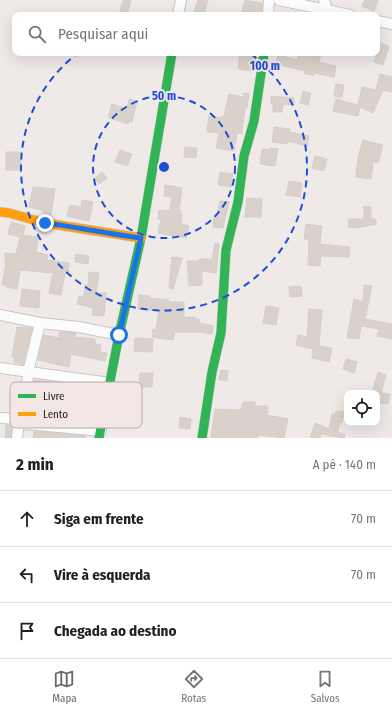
<!DOCTYPE html>
<html lang="pt">
<head>
<meta charset="utf-8">
<style>
  :root { --surface:#fff; --page:#f6f6f6; --text:#202124; --muted:#757577; --line:#e0e0e0; --accent:#6d6867 }
  body { margin:0; font-family:"Fira Sans Condensed",sans-serif; background:var(--page); color:var(--text) }
  .controls { position:absolute; right:12px; bottom:12px; display:grid; overflow:hidden; border-radius:8px; box-shadow:0 4px 16px #0002 }
  .controls button { width:36px; height:36px; display:grid; place-items:center; padding:0; border:0; border-bottom:1px solid var(--line); background:var(--surface); color:var(--text); font:20px sans-serif }
  .stop { position:absolute; width:12px; height:12px; margin:-9px; border:3px solid #1a73e8; border-radius:50%; background:#fff }
  .stop.end { background:#1a73e8; border-color:#fff; box-shadow:0 1px 4px #0008 }
  .list { margin:0; padding:0; list-style:none }
  h2 { display:flex; justify-content:space-between; align-items:center; height:52px; margin:0; padding:0 16px; font-size:17px }
  h2 small { font-size:13px; font-weight:400; color:var(--muted) }
  .list li { display:grid; grid-template-columns:26px 1fr auto; gap:12px; align-items:center; box-sizing:border-box; height:56px; padding:0 16px; border-top:1px solid var(--line) }
  .list b { display:block; font-size:15px; white-space:nowrap }
  .list em { font-size:13px; font-style:normal; color:var(--muted) }
  .icon { flex:none; width:22px; height:22px; fill:none; stroke:currentColor; stroke-width:2; stroke-linecap:round; stroke-linejoin:round }
  .map { position:relative; flex:none; width:392px; height:438px; overflow:hidden }
  .search { position:absolute; background:var(--surface); box-shadow:0 4px 16px #0002; left:12px; right:12px; top:12px; height:44px; display:flex; align-items:center; gap:10px; box-sizing:border-box; padding:0 14px; border-radius:8px; color:var(--muted); font-size:15px }
  .sheet { height:220px; background:var(--surface) }
  nav { display:flex; justify-content:space-around; align-items:center; box-sizing:border-box; height:56px; border-top:1px solid var(--line); background:var(--surface); font-size:11px; color:var(--muted) }
  nav a { display:grid; justify-items:center; gap:2px }
  nav .on { color:var(--accent) }
  .map>svg:first-child { display:block }
  .building { fill:#dbd1cb; stroke:#d2cfcd }
  .lines { fill:none; stroke-linecap:round; stroke-linejoin:round }
  .street-casing { stroke:#cac5c4; stroke-width:12 }
  .fast-casing { stroke:#cac5c4; stroke-width:10 }
  .slow-casing { stroke:#cac5c4; stroke-width:10 }
  .street { stroke:#fdfcfc; stroke-width:10 }
  .fast { stroke:#30b455; stroke-width:9 }
  .slow { stroke:#ff9f0a; stroke-width:9 }
  .route { stroke:#1a73e8; stroke-width:5 }
  .ring { fill:none; stroke:#1d4ed8; stroke-width:2; stroke-dasharray:7 5 }
  .key { fill:#f2e7e5; stroke:#b5acaa; stroke-width:1 }
  .key-label { font-size:11px; fill:#272322 }
  .centre { fill:#1d4ed8; stroke:#f2e7e5; stroke-width:2 }
  .ring-label { font-size:12px; text-anchor:middle; font-weight:bold; fill:#1d4ed8; stroke:#f2e7e5; stroke-width:4; stroke-linejoin:round; paint-order:stroke }
</style>
</head>
<body>
<div class="map">
<svg width="392" height="438" viewBox="0 0 392 438">
  <rect width="100%" height="100%" fill="#efe9e8"/>
  <path class="building" d="M 123,0 L 131,0 L 127,15 L 119,15 Z
    M 198,0 L 208,0 L 204,15 L 193,15 Z
    M 245,0 L 262,3 L 261,15 L 241,15 Z
    M 365,0 L 378,0 L 374,11 L 362,6 Z
    M 380,43 L 389,46 L 383,65 L 374,62 Z
    M 240,53 L 255,53 L 253,71 L 238,69 Z
    M 299,53 L 321,53 L 319,62 L 336,66 L 334,77 L 314,73 L 314,76 L 304,73 L 305,71 L 276,64 L 278,55 L 297,60 Z
    M 380,74 L 392,77 L 392,92 L 383,90 L 373,113 L 360,107 L 358,116 L 333,111 L 336,99 L 358,105 L 362,87 L 376,90 Z
    M 336,84 L 344,85 L 342,97 L 334,96 Z
    M 303,91 L 311,93 L 308,105 L 300,103 Z
    M 244,93 L 249,94 L 247,108 L 245,108 L 242,132 L 242,134 L 237,133 L 234,151 L 216,148 L 219,133 L 207,132 L 209,116 L 222,118 L 222,116 L 224,116 L 229,94 L 243,97 Z
    M 271,96 L 294,98 L 294,105 L 283,104 L 282,112 L 273,112 L 273,104 L 271,103 Z
    M 129,99 L 137,101 L 132,122 L 129,121 L 128,124 L 108,117 L 112,104 L 127,109 Z
    M 274,127 L 290,129 L 289,132 L 309,136 L 307,146 L 288,141 L 287,144 L 272,142 Z
    M 363,140 L 383,145 L 378,163 L 373,162 L 371,179 L 356,177 L 358,157 Z
    M 185,147 L 197,148 L 196,158 L 184,157 Z
    M 270,148 L 278,149 L 275,166 L 260,164 L 262,149 L 269,150 Z
    M 120,150 L 132,154 L 127,166 L 115,162 Z
    M 6,152 L 21,152 L 21,170 L 6,170 Z
    M 315,156 L 327,159 L 324,171 L 312,168 Z
    M 102,172 L 107,178 L 99,184 L 95,178 Z
    M 220,172 L 233,174 L 231,187 L 218,185 Z
    M 289,181 L 302,183 L 300,197 L 286,195 Z
    M 165,185 L 182,188 L 179,210 L 181,210 L 180,214 L 182,214 L 181,224 L 189,226 L 186,238 L 158,233 L 161,219 L 158,219 L 159,210 L 170,211 L 172,197 L 164,196 Z
    M 33,187 L 55,189 L 51,215 L 44,214 L 44,211 L 29,207 Z
    M 247,198 L 262,199 L 261,217 L 245,217 Z
    M 82,200 L 93,202 L 89,221 L 67,216 L 70,205 L 81,207 Z
    M 220,201 L 229,202 L 223,228 L 213,227 L 214,216 L 217,216 Z
    M 364,206 L 371,207 L 371,219 L 376,219 L 376,224 L 356,228 L 348,227 L 349,219 L 364,219 Z
    M 11,222 L 25,226 L 23,235 L 38,237 L 36,252 L 48,255 L 47,260 L 69,263 L 68,274 L 65,273 L 61,295 L 49,293 L 53,273 L 20,270 L 17,289 L 6,287 L 6,285 L 2,285 L 6,263 L 5,263 L 5,253 L 16,254 L 20,237 L 8,234 Z
    M 306,224 L 322,226 L 320,244 L 350,247 L 349,257 L 321,256 L 320,266 L 308,265 L 309,239 L 304,239 Z
    M 215,243 L 219,244 L 216,273 L 202,271 L 202,285 L 189,286 L 187,261 L 199,261 L 199,259 L 212,259 Z
    M 76,254 L 89,256 L 88,264 L 75,262 Z
    M 172,257 L 182,258 L 173,289 L 169,288 Z
    M 89,272 L 99,273 L 96,293 L 106,293 L 104,316 L 92,315 L 93,308 L 77,304 L 79,296 L 84,297 L 85,285 L 88,285 Z
    M 364,285 L 372,286 L 365,319 L 392,324 L 392,339 L 377,336 L 379,329 L 361,326 L 359,339 L 347,338 L 354,299 L 363,302 Z
    M 301,286 L 302,296 L 290,297 L 289,287 Z
    M 22,289 L 40,291 L 39,308 L 20,306 Z
    M 139,295 L 149,296 L 149,298 L 169,300 L 169,302 L 184,302 L 184,317 L 195,317 L 195,320 L 199,319 L 199,323 L 213,326 L 212,334 L 200,332 L 175,332 L 173,340 L 152,337 L 153,329 L 156,330 L 159,311 L 138,309 Z
    M 266,306 L 279,308 L 276,325 L 263,323 Z
    M 309,309 L 322,310 L 319,346 L 332,348 L 329,362 L 312,358 L 313,349 L 296,345 L 298,335 L 307,337 Z
    M 17,327 L 32,328 L 23,364 L 14,362 L 15,358 L 12,357 Z
    M 59,332 L 76,333 L 75,337 L 95,339 L 95,344 L 101,345 L 100,352 L 107,353 L 105,361 L 71,354 L 69,367 L 38,360 L 44,335 L 59,338 Z
    M 135,338 L 153,339 L 152,352 L 134,351 Z
    M 346,359 L 357,362 L 354,373 L 343,369 Z
    M 221,370 L 228,371 L 227,381 L 219,380 Z
    M 378,372 L 386,375 L 381,393 L 390,394 L 388,404 L 377,403 L 377,393 L 372,393 Z
    M 140,373 L 153,373 L 152,387 L 139,387 Z
    M 34,380 L 52,382 L 52,384 L 58,385 L 57,399 L 32,395 Z
    M 243,402 L 255,402 L 255,406 L 268,406 L 267,415 L 288,419 L 284,438 L 258,435 L 258,438 L 211,438 L 215,409 L 241,410 Z
    M 336,411 L 344,412 L 342,423 L 340,422 L 338,432 L 345,435 L 344,438 L 321,434 L 320,438 L 310,438 L 315,423 L 329,429 L 332,414 L 335,414 Z
    M 180,417 L 191,419 L 190,429 L 179,428 Z
    M 6,425 L 12,425 L 11,438 L 5,438 Z
    M 34,431 L 85,436 L 85,438 L 33,438 Z"/>
  <g class="lines">
    <g class="street-casing">
      <path id="street" d="M 279,0 L 350,15
        M 324,0 L 327,10
        M 178,15 L 181,0
        M 268,15 L 269,0
        M 377,21 L 392,24
        M 0,315 L 40,323 L 79,327 L 119,335
        M 0,368 L 110,383
        M 0,418 L 19,419
        M 19,424 L 37,425 L 101,431
        M 17,438 L 19,419 L 27,389 L 28,372 L 40,323"/>
    </g>
    <g class="fast-casing">
      <path id="fast" d="M 99,438 L 119,335 L 141,238 L 172,53
        M 202,438 L 212,372 L 221,333 L 226,250 L 238,202 L 244,156 L 254,121 L 264,53"/>
    </g>
    <g class="slow-casing">
      <path id="slow" d="M 0,212 L 9,213 L 45,223 L 141,238"/>
    </g>
    <use href="#street" class="street"/>
    <use href="#fast" class="fast"/>
    <use href="#slow" class="slow"/>
  </g>
  <g class="lines">
    <path class="route" d="M 45,223 C 77,227 109,234 141,238 L 119,335"/>
  </g>
  <g class="ring">
    <circle cx="164" cy="167" r="71"/>
    <path d="M251 54A143 143 0 1 1 77 54"/>
  </g>
  <rect x="10" y="382" width="132" height="46" rx="6" class="key"/>
  <rect x="18" y="394" width="18" height="4" fill="#30b455"/>
  <rect x="18" y="412" width="18" height="4" fill="#ff9f0a"/>
  <g class="key-label">
    <text x="43" y="400">Livre</text>
    <text x="43" y="418">Lento</text>
  </g>
  <circle cx="164" cy="167" r="6" class="centre"/>
  <g class="ring-label">
    <text x="265" y="70">100 m</text>
    <text x="164" y="100">50 m</text>
  </g>
</svg>
<div class="controls">
<button><svg class="icon" aria-label="locate" viewBox="0 0 24 24"><circle cx="12" cy="12" r="6"/><path d="M12 2v4M12 18v4M2 12h4M18 12h4"/></svg></button>
</div>
<div class="stop" style="left:119px;top:335px"></div>
<div class="stop end" style="left:45px;top:223px"></div>
<div class="search"><svg class="icon" aria-label="search" viewBox="0 0 24 24"><circle cx="10" cy="10" r="6"/><path d="M15 15l6 6"/></svg>Pesquisar aqui</div>
</div>
<section class="sheet">
<h2>2 min<small>A pé · 140 m</small></h2>
<ul class="list">
<li><svg class="icon" aria-label="ahead" viewBox="0 0 24 24"><path d="M12 20V5M6 11l6-6 6 6"/></svg><div><b>Siga em frente</b></div><em>70 m</em></li>
<li><svg class="icon" aria-label="left" viewBox="0 0 24 24"><path d="M17 20v-9H6M10 6l-5 5 5 5"/></svg><div><b>Vire à esquerda</b></div><em>70 m</em></li>
<li><svg class="icon" aria-label="arrive" viewBox="0 0 24 24"><path d="M6 21V4h12l-3 4 3 4H6"/></svg><div><b>Chegada ao destino</b></div></li>
</ul>
</section>
<nav>
<a class="on"><svg class="icon" aria-label="map" viewBox="0 0 24 24"><path d="M3 6l6-2 6 2 6-2v14l-6 2-6-2-6 2zM9 4v14M15 6v14"/></svg>Mapa</a>
<a><svg class="icon" aria-label="directions" viewBox="0 0 24 24"><path d="M12 3l9 9-9 9-9-9zM9 14v-3h6M13 9l2 2-2 2"/></svg>Rotas</a>
<a><svg class="icon" aria-label="saved" viewBox="0 0 24 24"><path d="M7 4h10v16l-5-4-5 4z"/></svg>Salvos</a>
</nav>
</body>
</html>
